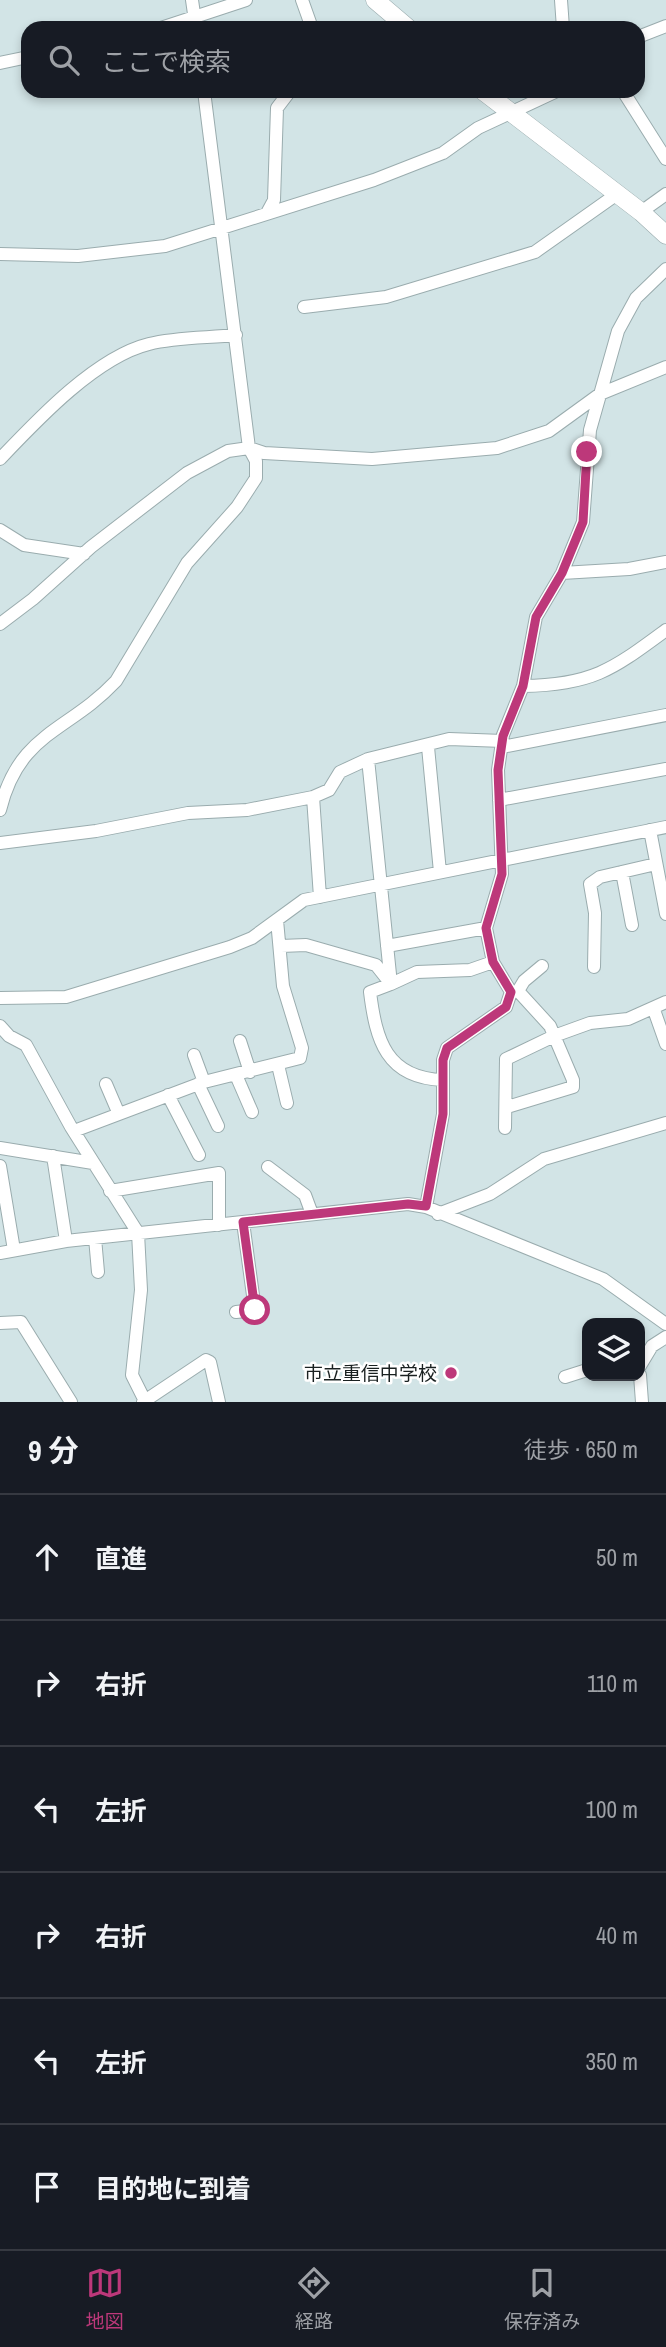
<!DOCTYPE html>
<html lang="ja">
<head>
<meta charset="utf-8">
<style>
  :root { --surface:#171b24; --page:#20242c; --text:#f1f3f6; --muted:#9ea1a6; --line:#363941; --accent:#bd387a }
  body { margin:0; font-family:"Archivo Narrow","Noto Sans JP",sans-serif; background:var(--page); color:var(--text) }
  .controls { position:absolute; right:21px; bottom:21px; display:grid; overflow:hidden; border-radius:14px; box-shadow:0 4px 10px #0003 }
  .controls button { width:63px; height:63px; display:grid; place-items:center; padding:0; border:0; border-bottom:2px solid var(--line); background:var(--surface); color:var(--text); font:35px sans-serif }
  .stop { position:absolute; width:21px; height:21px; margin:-16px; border:5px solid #bd387a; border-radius:50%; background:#fff }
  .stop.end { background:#bd387a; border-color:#fff; box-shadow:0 2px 7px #0008 }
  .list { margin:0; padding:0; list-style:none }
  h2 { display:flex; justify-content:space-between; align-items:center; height:91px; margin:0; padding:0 28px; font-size:30px }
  h2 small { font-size:23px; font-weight:400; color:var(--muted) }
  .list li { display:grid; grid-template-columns:46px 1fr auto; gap:21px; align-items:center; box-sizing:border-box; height:126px; padding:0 28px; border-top:2px solid var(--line) }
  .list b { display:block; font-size:26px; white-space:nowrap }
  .list em { font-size:23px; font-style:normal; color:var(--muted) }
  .icon { flex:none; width:38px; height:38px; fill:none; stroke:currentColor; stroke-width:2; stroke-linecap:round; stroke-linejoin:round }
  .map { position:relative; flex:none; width:666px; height:1402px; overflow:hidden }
  .search { position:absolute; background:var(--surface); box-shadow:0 4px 10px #0003; left:21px; right:21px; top:21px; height:77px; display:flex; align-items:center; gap:18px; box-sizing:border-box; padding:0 24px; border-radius:21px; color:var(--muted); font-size:26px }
  .sheet { height:847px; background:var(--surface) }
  nav { display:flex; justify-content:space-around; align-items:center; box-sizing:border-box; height:98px; border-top:2px solid var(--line); background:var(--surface); font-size:19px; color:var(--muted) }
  nav a { display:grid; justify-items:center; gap:4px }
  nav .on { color:var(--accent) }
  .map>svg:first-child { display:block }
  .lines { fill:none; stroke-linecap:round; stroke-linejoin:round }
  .street-casing { stroke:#9aacae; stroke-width:14 }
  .secondary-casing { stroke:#9aacae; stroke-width:19 }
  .street { stroke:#fff; stroke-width:12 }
  .secondary { stroke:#fff; stroke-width:18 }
  .route { stroke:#bd387a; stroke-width:9 }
  .poi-dot { fill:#bd387a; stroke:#fff; stroke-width:2.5 }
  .labels { text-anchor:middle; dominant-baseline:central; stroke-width:5; stroke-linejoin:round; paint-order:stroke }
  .poi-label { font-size:19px; fill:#1a2121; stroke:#fff; text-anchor:end }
</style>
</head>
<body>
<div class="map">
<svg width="666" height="1402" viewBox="0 0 666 1402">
  <rect width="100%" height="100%" fill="#d2e4e6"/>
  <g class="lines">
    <g class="street-casing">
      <path id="street" d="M 192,0 L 196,28
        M 302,0 L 312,28
        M 561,0 L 563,28
        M 161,28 L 246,0
        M 638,37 L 666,26
        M 0,63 L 28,57
        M 623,91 L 666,159
        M 641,212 L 666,194
        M 267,213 L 274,200 L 277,108 L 290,91
        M 0,254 L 78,256 L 165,246 L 374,180 L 443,153 L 478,128 L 557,91
        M 304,307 L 386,297 L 535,252 L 617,194
        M 0,459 C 37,420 96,357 149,344 C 176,337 208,338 236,335
        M 0,530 L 24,545 L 84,554
        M 562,573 L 629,569 L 666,562
        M 0,624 L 33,599 L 91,547 L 187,473 L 228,451 L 249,448 L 264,453 L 372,459 L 497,448 L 549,431 L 600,394 L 666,367
        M 523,686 C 593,685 613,669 666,630
        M 428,747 L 440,872
        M 502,747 L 666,715
        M 368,759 L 391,984 L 370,992 C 376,1040 386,1078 443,1080
        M 499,800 L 666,769
        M 0,810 C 19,732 68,732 116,681 L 187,563 L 237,507 L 256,478 L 256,461 L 249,448 L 204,91
        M 650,830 L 666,914
        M 0,843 L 96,831 L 188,813 L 247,810 L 313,797
        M 622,872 L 632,925
        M 320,897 L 313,797 L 329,790 L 340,772 L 368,759 L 449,739 L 503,741
        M 281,946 L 306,945 L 376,965 L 391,984 L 417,972 L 470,970 L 493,962
        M 387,946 L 486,928
        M 594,967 L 595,913 L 590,884 L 600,877 L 656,864
        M 518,991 L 524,981 L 542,966
        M 0,998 L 66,997 L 230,947 L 252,938 L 304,900 L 666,827
        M 654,1010 L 666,1044
        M 0,1026 L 9,1036 L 26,1045 L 71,1127 L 138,1233 L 141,1290 L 132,1375 L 145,1401
        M 240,1041 L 250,1072
        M 194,1055 L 204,1082
        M 278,1065 L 287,1103
        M 236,1075 L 252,1112
        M 106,1084 L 118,1112
        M 198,1084 L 218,1126
        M 168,1095 L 199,1155
        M 507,1107 L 573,1087 L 573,1080 L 550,1026 L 518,991 L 511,992
        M 505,1128 L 506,1059 L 554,1036 L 590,1023 L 628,1019 L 666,1002
        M 74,1131 L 204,1082 L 300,1058 L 302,1048 L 283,986 L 277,920
        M 0,1148 L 93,1163
        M 53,1156 L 66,1241
        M 0,1166 L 14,1250
        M 268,1167 L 305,1195 L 312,1214
        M 110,1191 L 219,1173 L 219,1225
        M 426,1207 L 443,1114 L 443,1060 L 447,1048 L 506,1007 L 511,992 L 493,962 L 486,928 L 502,874 L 498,770 L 503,735 L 523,686 L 536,617 L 562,573 L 583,522 L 590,430 L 618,331 L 636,298 L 666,269
        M 438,1214 L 490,1194 L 544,1159 L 666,1123
        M 95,1238 L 98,1272
        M 0,1253 L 66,1241 L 408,1204 L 426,1207 L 603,1279 L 666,1324
        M 236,1312 L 255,1310 L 243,1222
        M 0,1323 L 21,1322 L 71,1402
        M 640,1366 L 652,1346 L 666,1337
        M 640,1375 L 642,1402
        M 565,1377 L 587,1370
        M 143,1402 L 206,1360 L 210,1362 L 219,1402"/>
    </g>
    <g class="secondary-casing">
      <path id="secondary" d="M 375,0 L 408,28
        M 483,91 L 641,212 L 666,235"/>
    </g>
    <use href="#street" class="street"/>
    <use href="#secondary" class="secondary"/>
  </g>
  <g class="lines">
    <path class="route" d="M 255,1310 L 243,1222 L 408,1204 L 426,1206 L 443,1114 L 443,1060 L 447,1048 L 506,1007 L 511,992 L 493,962 L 486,928 L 502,874 L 498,770 L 503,736 L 523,686 L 536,617 L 562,573 L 583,522 L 587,452"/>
  </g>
  <circle class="poi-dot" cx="451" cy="1373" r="7"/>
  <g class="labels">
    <g class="poi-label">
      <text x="437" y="1373">市立重信中学校</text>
    </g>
  </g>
</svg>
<div class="controls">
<button><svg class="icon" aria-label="layers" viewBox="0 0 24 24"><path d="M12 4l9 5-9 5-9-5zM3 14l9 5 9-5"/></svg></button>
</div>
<div class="stop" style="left:255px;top:1310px"></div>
<div class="stop end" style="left:587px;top:452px"></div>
<div class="search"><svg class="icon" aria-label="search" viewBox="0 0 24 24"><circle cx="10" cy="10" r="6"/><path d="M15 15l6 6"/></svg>ここで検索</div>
</div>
<section class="sheet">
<h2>9 分<small>徒歩 · 650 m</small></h2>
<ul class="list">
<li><svg class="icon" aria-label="ahead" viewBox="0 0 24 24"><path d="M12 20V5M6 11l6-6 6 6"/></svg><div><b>直進</b></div><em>50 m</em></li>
<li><svg class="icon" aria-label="right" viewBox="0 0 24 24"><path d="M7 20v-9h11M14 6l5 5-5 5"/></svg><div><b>右折</b></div><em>110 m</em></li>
<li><svg class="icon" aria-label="left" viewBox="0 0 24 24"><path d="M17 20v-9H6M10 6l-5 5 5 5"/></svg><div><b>左折</b></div><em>100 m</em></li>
<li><svg class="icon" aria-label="right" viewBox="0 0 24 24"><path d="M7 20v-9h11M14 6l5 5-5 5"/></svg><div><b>右折</b></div><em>40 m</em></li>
<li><svg class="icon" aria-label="left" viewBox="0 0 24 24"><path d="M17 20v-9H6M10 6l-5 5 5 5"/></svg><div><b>左折</b></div><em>350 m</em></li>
<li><svg class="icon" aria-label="arrive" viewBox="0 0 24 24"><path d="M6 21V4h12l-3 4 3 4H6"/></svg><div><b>目的地に到着</b></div></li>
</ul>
</section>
<nav>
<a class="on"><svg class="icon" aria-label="map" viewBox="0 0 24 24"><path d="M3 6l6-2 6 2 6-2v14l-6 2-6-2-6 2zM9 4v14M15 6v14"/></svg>地図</a>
<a><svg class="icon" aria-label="directions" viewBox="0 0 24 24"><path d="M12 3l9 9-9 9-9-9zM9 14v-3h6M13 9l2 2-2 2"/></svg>経路</a>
<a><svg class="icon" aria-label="saved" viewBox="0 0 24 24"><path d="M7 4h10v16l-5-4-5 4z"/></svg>保存済み</a>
</nav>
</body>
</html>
